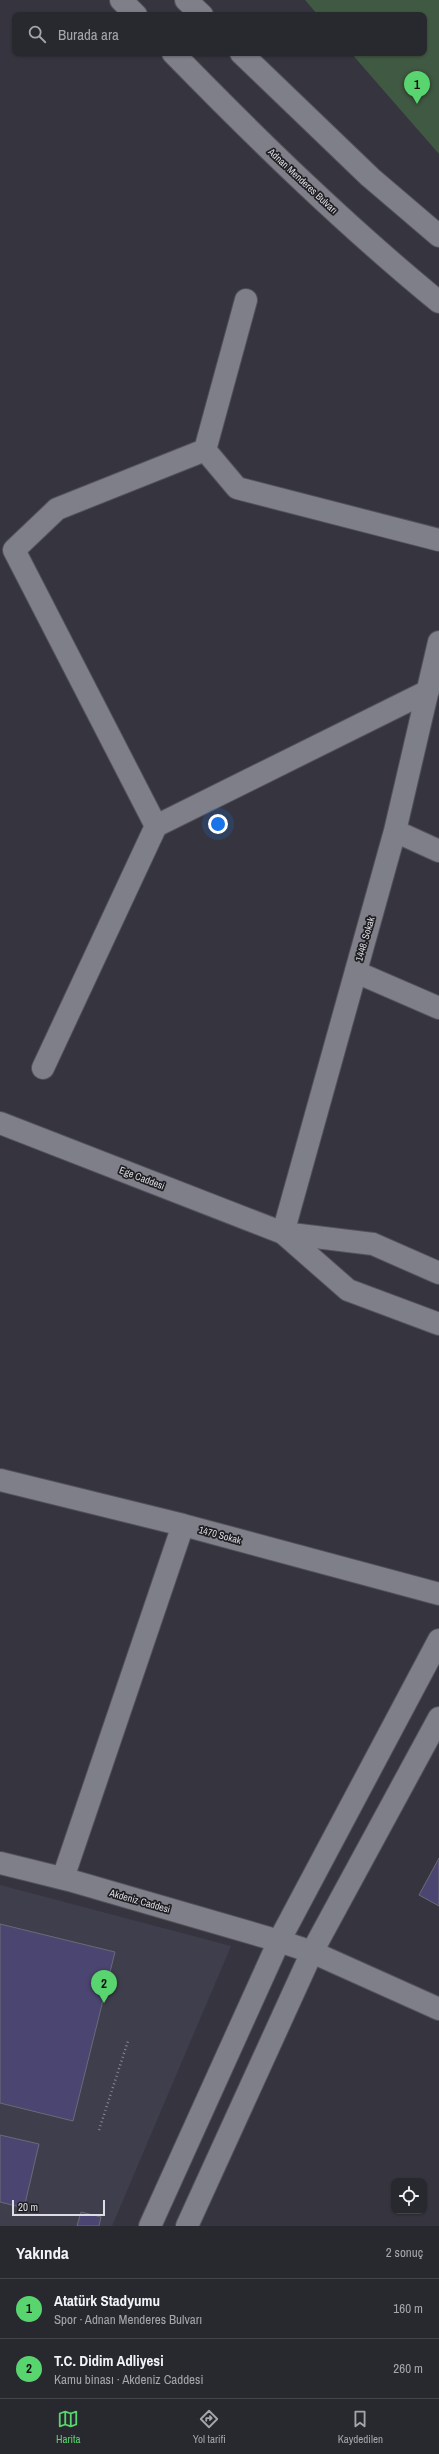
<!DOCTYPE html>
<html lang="tr">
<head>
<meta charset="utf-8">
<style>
  :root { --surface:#28282f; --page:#303037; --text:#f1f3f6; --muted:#a5a6aa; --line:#44444b; --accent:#59d56f }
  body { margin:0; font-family:"Archivo Narrow",sans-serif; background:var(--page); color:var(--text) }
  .controls { position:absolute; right:12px; bottom:12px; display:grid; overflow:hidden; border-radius:8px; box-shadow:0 1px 3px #0004 }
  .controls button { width:36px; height:36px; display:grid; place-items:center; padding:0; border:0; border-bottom:1px solid var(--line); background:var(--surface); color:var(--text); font:20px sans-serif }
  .scale { position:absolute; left:12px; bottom:10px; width:93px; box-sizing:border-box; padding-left:4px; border:2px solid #dcdce2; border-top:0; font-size:11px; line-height:14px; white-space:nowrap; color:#dcdce2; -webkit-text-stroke:3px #1e1e22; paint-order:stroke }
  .you { position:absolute; left:218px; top:824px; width:14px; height:14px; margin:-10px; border:3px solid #fff; border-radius:50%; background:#1a73e8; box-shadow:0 0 0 6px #1a73e833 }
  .badge { display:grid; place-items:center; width:26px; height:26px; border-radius:50%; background:var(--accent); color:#111; font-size:13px; font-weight:700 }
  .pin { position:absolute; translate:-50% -33px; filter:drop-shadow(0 1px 2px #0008) }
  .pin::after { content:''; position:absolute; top:21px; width:14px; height:12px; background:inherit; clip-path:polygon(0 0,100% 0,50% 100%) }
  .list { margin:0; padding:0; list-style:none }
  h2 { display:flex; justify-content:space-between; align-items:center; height:52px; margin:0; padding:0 16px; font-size:17px }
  h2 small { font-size:13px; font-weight:400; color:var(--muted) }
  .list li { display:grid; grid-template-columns:26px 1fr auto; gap:12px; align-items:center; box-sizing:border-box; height:60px; padding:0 16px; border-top:1px solid var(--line) }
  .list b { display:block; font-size:15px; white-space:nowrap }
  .list p { margin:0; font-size:13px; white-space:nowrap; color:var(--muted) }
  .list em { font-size:13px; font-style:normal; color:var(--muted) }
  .icon { flex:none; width:22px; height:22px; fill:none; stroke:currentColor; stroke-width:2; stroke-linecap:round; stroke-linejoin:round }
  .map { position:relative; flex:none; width:439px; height:2226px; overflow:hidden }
  .search { position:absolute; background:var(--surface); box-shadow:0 1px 3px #0004; left:12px; right:12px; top:12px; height:44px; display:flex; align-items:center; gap:10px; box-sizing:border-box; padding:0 14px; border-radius:8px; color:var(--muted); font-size:15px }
  .sheet { height:172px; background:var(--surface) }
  nav { display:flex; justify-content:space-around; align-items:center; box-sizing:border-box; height:56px; border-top:1px solid var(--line); background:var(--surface); font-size:11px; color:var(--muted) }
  nav a { display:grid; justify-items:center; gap:2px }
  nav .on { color:var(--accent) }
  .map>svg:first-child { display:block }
  .built { fill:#3f3e4d }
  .green { fill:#405942 }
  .building { fill:#4a4671; stroke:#6b6a75 }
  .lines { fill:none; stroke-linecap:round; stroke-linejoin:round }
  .street-casing { stroke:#52525a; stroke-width:24 }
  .secondary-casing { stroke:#52525a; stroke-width:24 }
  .path { stroke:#888890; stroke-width:2.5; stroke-dasharray:1 3; stroke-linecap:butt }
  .street { stroke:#7f7f89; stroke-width:22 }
  .secondary { stroke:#7f7f89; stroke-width:22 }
  .labels { text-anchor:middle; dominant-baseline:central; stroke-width:3.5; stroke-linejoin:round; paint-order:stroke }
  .street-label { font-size:10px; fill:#dcdce2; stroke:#1e1e22 }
</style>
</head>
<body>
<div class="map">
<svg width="439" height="2226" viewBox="0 0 439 2226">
  <rect width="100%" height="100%" fill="#36353f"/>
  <path class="built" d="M 0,1885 L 231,1946 L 112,2226 L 0,2226 Z"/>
  <path class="green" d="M 305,0 L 439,0 L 439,154 L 351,53 L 424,53 L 424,15 L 318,15 Z"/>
  <path class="building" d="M 439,1858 L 439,1906 L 419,1895 Z
    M 0,1924 L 115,1952 L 73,2121 L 0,2103 Z
    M 0,2135 L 39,2144 L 24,2208 L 0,2202 Z
    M 81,2212 L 101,2217 L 99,2226 L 77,2226 Z"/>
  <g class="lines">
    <g class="street-casing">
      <path id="street" d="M 205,450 L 237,488 L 439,540
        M 205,450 L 246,300
        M 156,826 L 14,550 L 57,509 L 205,450
        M 395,831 L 439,851
        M 356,972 L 439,1008
        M 43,1068 L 156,826 L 428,691
        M 0,1123 L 283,1233 L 395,831 L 439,642
        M 0,1480 L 183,1525 L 439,1594
        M 63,1878 L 183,1525
        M 279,1941 L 312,1952 L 439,2009"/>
    </g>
    <g class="secondary-casing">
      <path id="secondary" d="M 121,0 L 136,15
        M 186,0 L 202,15
        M 173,53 C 258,140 345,225 439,302
        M 241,53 L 370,177 L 439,236
        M 283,1233 L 348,1290 L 439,1324
        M 283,1233 L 373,1244 L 439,1273
        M 0,1863 L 69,1880 L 279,1941
        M 150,2226 L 279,1941 L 439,1640
        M 187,2226 L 312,1952 L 439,1718"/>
    </g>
    <path class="path" d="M 99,2130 L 128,2041"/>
    <use href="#street" class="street"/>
    <use href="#secondary" class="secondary"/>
  </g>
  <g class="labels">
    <g class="street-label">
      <text transform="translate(303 181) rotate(43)">Adnan Menderes Bulvarı</text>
      <text transform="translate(365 939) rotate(-74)">1448. Sokak</text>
      <text transform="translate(142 1178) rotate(21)">Ege Caddesi</text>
      <text transform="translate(220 1535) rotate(15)">1470 Sokak</text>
      <text transform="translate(140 1901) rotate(16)">Akdeniz Caddesi</text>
    </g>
  </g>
</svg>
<div class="controls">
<button><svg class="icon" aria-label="locate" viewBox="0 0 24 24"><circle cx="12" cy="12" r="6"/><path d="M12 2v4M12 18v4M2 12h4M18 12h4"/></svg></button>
</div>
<div class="scale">20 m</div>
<div class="you"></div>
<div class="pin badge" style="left:417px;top:104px">1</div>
<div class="pin badge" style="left:104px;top:2003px">2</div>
<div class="search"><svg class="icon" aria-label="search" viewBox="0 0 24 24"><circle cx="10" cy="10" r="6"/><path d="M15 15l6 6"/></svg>Burada ara</div>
</div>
<section class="sheet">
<h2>Yakında<small>2 sonuç</small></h2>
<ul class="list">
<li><span class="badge">1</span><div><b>Atatürk Stadyumu</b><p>Spor · Adnan Menderes Bulvarı</p></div><em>160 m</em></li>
<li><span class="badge">2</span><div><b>T.C. Didim Adliyesi</b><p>Kamu binası · Akdeniz Caddesi</p></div><em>260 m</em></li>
</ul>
</section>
<nav>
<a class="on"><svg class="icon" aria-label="map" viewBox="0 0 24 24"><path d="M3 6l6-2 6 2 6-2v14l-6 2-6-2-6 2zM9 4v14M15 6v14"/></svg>Harita</a>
<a><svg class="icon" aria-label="directions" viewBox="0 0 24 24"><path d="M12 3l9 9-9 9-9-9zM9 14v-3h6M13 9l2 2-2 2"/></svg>Yol tarifi</a>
<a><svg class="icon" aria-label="saved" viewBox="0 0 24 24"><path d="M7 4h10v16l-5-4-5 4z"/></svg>Kaydedilen</a>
</nav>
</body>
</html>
